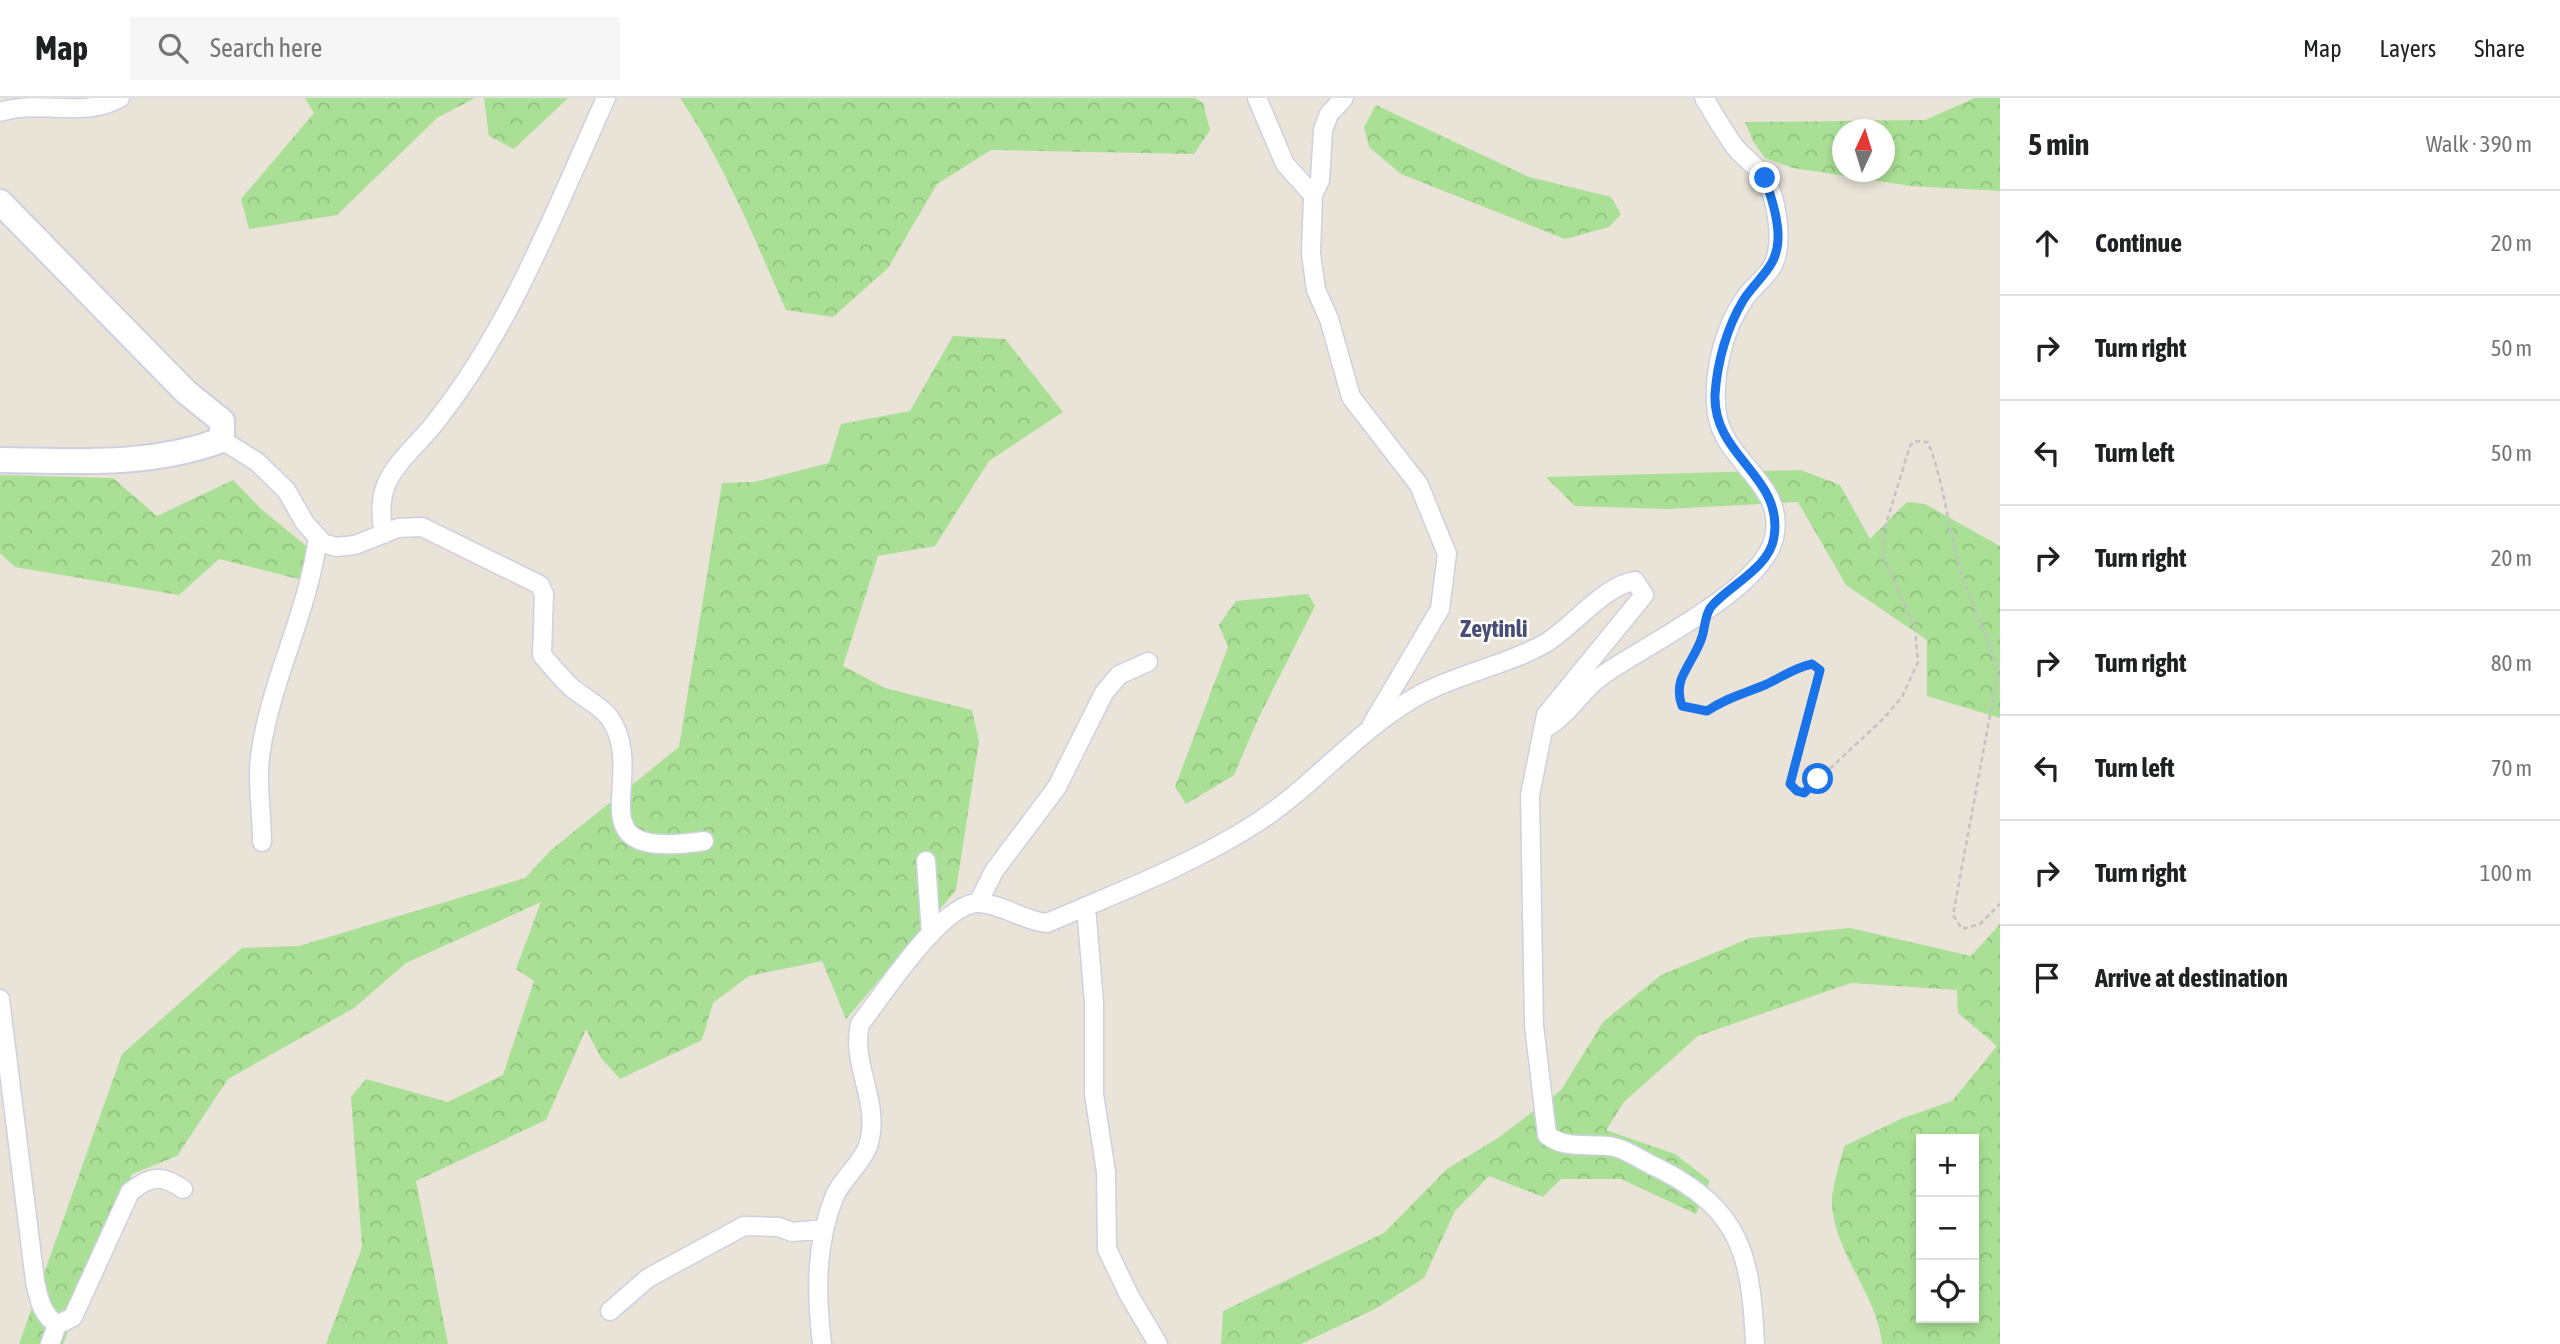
<!DOCTYPE html>
<html lang="en">
<head>
<meta charset="utf-8">
<style>
  :root { --surface:#fff; --page:#f6f6f6; --text:#202124; --muted:#757577; --line:#e0e0e0 }
  body { margin:0; font-family:"Asap Condensed",sans-serif; background:var(--page); color:var(--text) }
  .controls { position:absolute; right:21px; bottom:21px; display:grid; overflow:hidden; border-radius:0px; box-shadow:0 4px 10px #0003 }
  .controls button { width:63px; height:63px; display:grid; place-items:center; padding:0; border:0; border-bottom:2px solid var(--line); background:var(--surface); color:var(--text); font:35px sans-serif }
  .compass { position:absolute; left:1832px; top:21px; width:63px; height:63px; border-radius:50%; background:var(--surface); box-shadow:0 4px 10px #0003; rotate:4deg }
  .stop { position:absolute; width:21px; height:21px; margin:-16px; border:5px solid #1a73e8; border-radius:50%; background:#fff }
  .stop.end { background:#1a73e8; border-color:#fff; box-shadow:0 2px 7px #0008 }
  .list { margin:0; padding:0; list-style:none }
  h2 { display:flex; justify-content:space-between; align-items:center; height:91px; margin:0; padding:0 28px; font-size:30px }
  h2 small { font-size:23px; font-weight:400; color:var(--muted) }
  .list li { display:grid; grid-template-columns:46px 1fr auto; gap:21px; align-items:center; box-sizing:border-box; height:105px; padding:0 28px; border-top:2px solid var(--line) }
  .list b { display:block; font-size:26px; white-space:nowrap }
  .list em { font-size:23px; font-style:normal; color:var(--muted) }
  .icon { flex:none; width:38px; height:38px; fill:none; stroke:currentColor; stroke-width:2; stroke-linecap:round; stroke-linejoin:round }
  .map { position:relative; flex:none; width:2000px; height:1246px; overflow:hidden }
  header { display:flex; align-items:center; gap:42px; box-sizing:border-box; height:98px; padding:0 35px; background:var(--surface); border-bottom:2px solid var(--line) }
  header strong { font-size:33px }
  nav { display:flex; gap:38px; margin-inline-start:auto; font-size:24px }
  .search { width:490px; height:63px; background:var(--page); display:flex; align-items:center; gap:18px; box-sizing:border-box; padding:0 24px; border-radius:0px; color:var(--muted); font-size:26px }
  main { display:flex }
  aside { flex:1; background:var(--surface) }
  .map>svg:first-child { display:block }
  .forest { fill:url(#forest-crowns); fill-rule:evenodd }
  .lines { fill:none; stroke-linecap:round; stroke-linejoin:round }
  .street-casing { stroke:#cdd0e0; stroke-width:21 }
  .secondary-casing { stroke:#cdd0e0; stroke-width:28 }
  .path { stroke:#c3c3c3; stroke-width:2.5; stroke-dasharray:5 3.5; stroke-linecap:butt }
  .street { stroke:#fff; stroke-width:18 }
  .secondary { stroke:#fff; stroke-width:24 }
  .route { stroke:#1a73e8; stroke-width:9 }
  .labels { text-anchor:middle; dominant-baseline:central; stroke-width:5; stroke-linejoin:round; paint-order:stroke }
  .district-label { font-size:24px; font-weight:bold; fill:#494e75; stroke:#fff }
</style>
</head>
<body>
<header>
<strong>Map</strong>
<div class="search"><svg class="icon" aria-label="search" viewBox="0 0 24 24"><circle cx="10" cy="10" r="6"/><path d="M15 15l6 6"/></svg>Search here</div>
<nav><a>Map</a><a>Layers</a><a>Share</a></nav>
</header>
<main>
<div class="map">
<svg width="2000" height="1246" viewBox="0 0 2000 1246">
  <defs>
    <pattern id="forest-crowns" width="20" height="18" patternUnits="userSpaceOnUse" patternTransform="scale(1.75)"><rect width="20" height="18" fill="#aae095"/><path d="M2 6a3 3 0 1 1 6 0M12 15a3 3 0 1 1 6 0" fill="none" stroke="#92c080"/></pattern>
  </defs>
  <rect width="100%" height="100%" fill="#e9e3d8"/>
  <path class="forest" d="M 305,0 L 475,0 L 437,20 L 337,117 L 249,131 L 241,101 L 314,15 Z
    M 484,0 L 568,0 L 514,51 L 489,38 Z
    M 680,0 L 1195,0 L 1203,5 L 1210,32 L 1194,56 L 991,52 L 937,86 L 888,170 L 833,219 L 786,212 C 754,140 725,66 680,0 Z
    M 1975,0 L 2000,0 L 2000,93 L 1911,88 L 1793,70 L 1765,60 L 1753,43 L 1745,24 L 1925,22 ZM 1842,32 L 1884,32 L 1884,74 L 1842,74 Z
    M 1376,7 L 1529,79 L 1611,99 L 1621,116 L 1609,129 L 1565,141 L 1401,76 L 1369,49 L 1364,29 Z
    M 953,238 L 1005,241 L 1063,314 L 989,363 L 935,448 L 878,458 L 843,568 L 885,590 L 972,612 L 979,643 L 956,792 L 846,921 L 822,863 L 749,878 L 713,905 L 702,942 L 620,981 L 601,960 L 586,931 L 546,1022 L 416,1083 L 448,1246 L 326,1246 L 362,1149 L 351,999 L 366,981 L 448,1004 L 503,977 L 534,883 L 516,871 L 541,804 L 406,865 L 354,910 L 228,981 L 177,1058 L 132,1076 L 63,1246 L 19,1246 L 122,956 L 242,850 L 299,848 L 525,780 L 551,752 L 679,649 L 722,385 L 754,384 L 829,365 L 841,326 L 910,313 Z
    M 1801,372 L 1840,387 L 1870,441 L 1907,404 L 1925,406 L 2000,448 L 2000,620 L 1927,598 L 1927,542 L 1846,487 L 1798,404 L 1667,411 L 1575,408 L 1546,379 Z
    M 0,377 L 113,380 L 157,418 L 233,382 L 261,411 L 310,451 L 302,482 L 219,461 L 179,497 L 15,469 L 0,455 Z
    M 1308,496 L 1315,508 L 1258,621 L 1234,677 L 1186,706 L 1175,689 L 1228,549 L 1219,527 L 1236,503 Z
    M 2000,826 L 2000,1246 L 1882,1246 C 1878,1198 1836,1159 1832,1107 C 1831,1089 1840,1066 1844,1048 L 1903,1020 L 1952,1003 L 1997,948 L 1958,915 L 1957,892 L 1851,885 L 1698,938 L 1624,1004 L 1606,1032 L 1675,1056 L 1710,1083 L 1696,1116 L 1621,1081 L 1561,1081 L 1543,1099 L 1489,1078 L 1455,1113 L 1424,1180 L 1375,1211 L 1301,1246 L 1221,1246 L 1223,1213 L 1384,1135 L 1447,1071 L 1498,1040 L 1561,992 L 1603,924 L 1661,877 L 1750,840 L 1850,830 L 1971,858 ZM 1921,1041 L 1974,1041 L 1974,1220 L 1921,1220 Z"/>
  <g class="lines">
    <g class="street-casing">
      <path id="street" d="M 1257,0 L 1285,66 L 1313,97
        M 1344,0 L 1329,16 L 1323,32 L 1320,82 L 1313,97 L 1311,156 L 1316,192 L 1329,221 L 1351,299 L 1419,387 L 1447,456 L 1440,511 L 1372,626
        M 0,14 C 39,1 83,21 120,0
        M 222,342 L 257,364 L 286,392 L 305,425 L 323,445 L 336,449 L 355,447 L 398,430 L 422,429 L 540,487 L 544,496 L 542,557 C 551,567 560,579 571,589 C 582,599 600,607 609,619 C 652,679 566,764 704,743
        M 384,436 C 372,380 402,365 434,326 C 511,230 555,112 606,0
        M 1544,627 L 1530,697 L 1534,927 L 1547,1037 C 1568,1053 1590,1044 1614,1049 C 1628,1052 1644,1064 1658,1070 C 1742,1112 1751,1159 1755,1246
        M 262,744 C 262,715 256,681 261,652 C 272,579 308,515 318,439
        M 926,763 L 931,836
        M 978,805 L 994,773 L 1057,689 L 1104,595 L 1119,577 L 1148,564
        M 1086,808 L 1094,905 L 1094,996 L 1106,1074 L 1107,1151 L 1129,1197 L 1158,1246
        M 0,901 L 35,1183 C 39,1201 41,1215 57,1227 L 73,1219 L 130,1094 C 150,1078 161,1076 183,1091
        M 610,1213 L 648,1180 L 744,1128 L 779,1129 L 792,1134 L 824,1131
        M 50,1246 L 57,1227
        M 822,1246 C 816,1195 815,1146 835,1097 C 843,1080 862,1065 868,1048 C 882,1006 850,966 860,926 C 883,897 942,804 979,805 C 1003,806 1023,823 1047,825 C 1117,795 1193,766 1258,724 C 1316,686 1359,630 1421,596 C 1460,575 1507,567 1544,546 C 1572,530 1604,487 1635,483 L 1644,497 L 1546,617 L 1544,627 L 1549,628 C 1571,614 1582,591 1603,577 C 1645,547 1762,492 1774,440 C 1787,387 1724,364 1717,316 C 1712,278 1723,231 1745,200 C 1753,188 1767,179 1773,167 C 1784,146 1777,100 1765,80 C 1757,68 1744,60 1735,49 C 1724,34 1714,16 1704,0"/>
    </g>
    <g class="secondary-casing">
      <path id="secondary" d="M 0,104 L 186,294 L 222,323 L 222,342 C 148,369 78,363 0,362"/>
    </g>
    <path class="path" d="M 1703,536 C 1695,560 1674,583 1682,608 L 1707,613 L 1736,595 L 1760,588 L 1801,568 L 1812,566 L 1820,571 L 1790,686 L 1796,693 L 1804,695 L 1884,620 L 1902,599 L 1918,564 L 1915,531 L 1884,460 L 1884,432 L 1910,348 L 1915,343 L 1928,344 C 1945,387 1948,434 1963,479 C 1973,512 1990,540 1998,574 L 1953,817 L 1962,831 L 1980,826 L 2000,806"/>
    <use href="#street" class="street"/>
    <use href="#secondary" class="secondary"/>
  </g>
  <g class="lines">
    <path class="route" d="M 1765,80 C 1771,99 1779,122 1778,142 C 1777,169 1758,180 1744,201 C 1727,229 1717,264 1715,297 C 1713,359 1784,378 1774,439 C 1770,470 1728,488 1711,509 C 1705,516 1705,530 1702,539 C 1697,555 1686,568 1681,582 C 1678,592 1679,600 1682,608 L 1707,613 C 1730,598 1744,596 1767,586 C 1782,579 1796,569 1812,566 L 1820,572 L 1790,686 L 1797,693 L 1804,695 L 1818,681"/>
  </g>
  <g class="labels">
    <g class="district-label">
      <text x="1494" y="530">Zeytinli</text>
    </g>
  </g>
</svg>
<div class="controls">
<button>+</button>
<button>−</button>
<button><svg class="icon" aria-label="locate" viewBox="0 0 24 24"><circle cx="12" cy="12" r="6"/><path d="M12 2v4M12 18v4M2 12h4M18 12h4"/></svg></button>
</div>
<svg class="compass" viewBox="-18 -18 36 36"><path d="M0-13l5 13h-10z" fill="#e53935"/><path d="M0 13l5-13h-10z" fill="#757577"/></svg>
<div class="stop" style="left:1818px;top:681px"></div>
<div class="stop end" style="left:1765px;top:80px"></div>
</div>
<aside>
<h2>5 min<small>Walk · 390 m</small></h2>
<ul class="list">
<li><svg class="icon" aria-label="ahead" viewBox="0 0 24 24"><path d="M12 20V5M6 11l6-6 6 6"/></svg><div><b>Continue</b></div><em>20 m</em></li>
<li><svg class="icon" aria-label="right" viewBox="0 0 24 24"><path d="M7 20v-9h11M14 6l5 5-5 5"/></svg><div><b>Turn right</b></div><em>50 m</em></li>
<li><svg class="icon" aria-label="left" viewBox="0 0 24 24"><path d="M17 20v-9H6M10 6l-5 5 5 5"/></svg><div><b>Turn left</b></div><em>50 m</em></li>
<li><svg class="icon" aria-label="right" viewBox="0 0 24 24"><path d="M7 20v-9h11M14 6l5 5-5 5"/></svg><div><b>Turn right</b></div><em>20 m</em></li>
<li><svg class="icon" aria-label="right" viewBox="0 0 24 24"><path d="M7 20v-9h11M14 6l5 5-5 5"/></svg><div><b>Turn right</b></div><em>80 m</em></li>
<li><svg class="icon" aria-label="left" viewBox="0 0 24 24"><path d="M17 20v-9H6M10 6l-5 5 5 5"/></svg><div><b>Turn left</b></div><em>70 m</em></li>
<li><svg class="icon" aria-label="right" viewBox="0 0 24 24"><path d="M7 20v-9h11M14 6l5 5-5 5"/></svg><div><b>Turn right</b></div><em>100 m</em></li>
<li><svg class="icon" aria-label="arrive" viewBox="0 0 24 24"><path d="M6 21V4h12l-3 4 3 4H6"/></svg><div><b>Arrive at destination</b></div></li>
</ul>
</aside>
</main>
</body>
</html>
